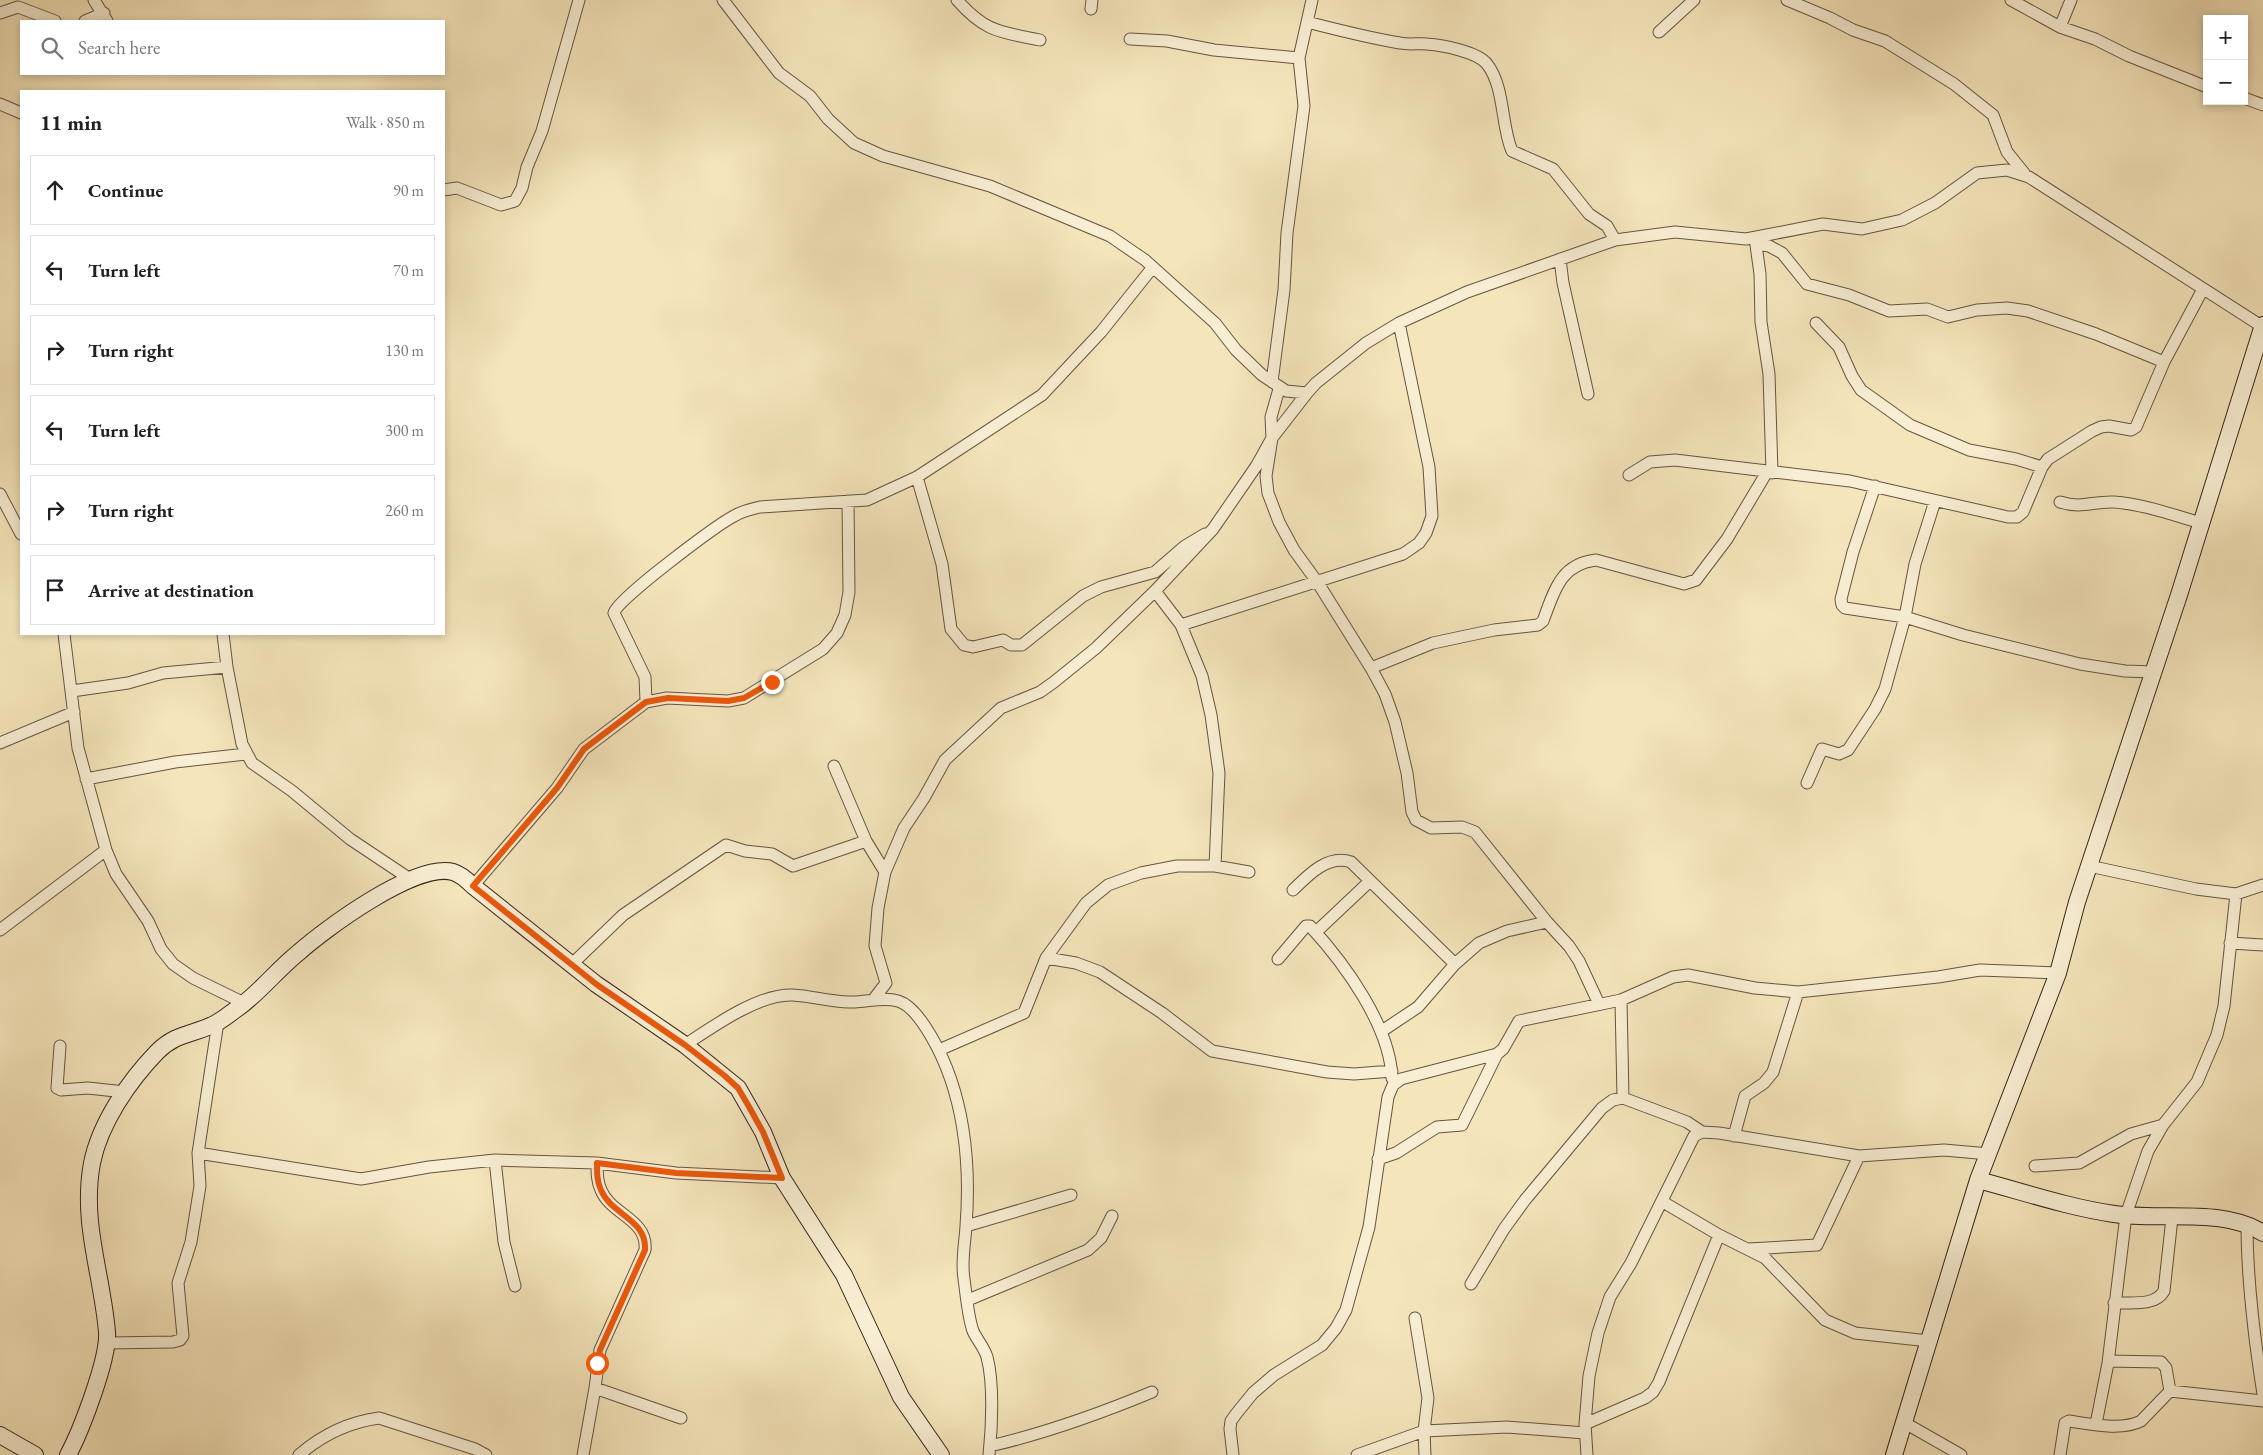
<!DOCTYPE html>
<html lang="en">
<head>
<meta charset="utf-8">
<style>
  :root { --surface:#fff; --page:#f2f2f2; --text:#202124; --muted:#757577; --line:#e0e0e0 }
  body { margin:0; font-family:"EB Garamond",serif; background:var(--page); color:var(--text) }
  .controls { position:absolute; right:15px; top:15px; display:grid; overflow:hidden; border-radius:0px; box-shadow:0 2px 8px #0003 }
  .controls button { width:45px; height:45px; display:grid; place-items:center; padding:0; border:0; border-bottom:1px solid var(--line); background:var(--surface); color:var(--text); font:25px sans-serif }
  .stop { position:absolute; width:15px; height:15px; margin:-11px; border:4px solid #ea580c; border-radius:50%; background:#fff }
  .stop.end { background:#ea580c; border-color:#fff; box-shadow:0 1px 5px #0008 }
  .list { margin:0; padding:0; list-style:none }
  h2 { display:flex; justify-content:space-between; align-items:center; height:65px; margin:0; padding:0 20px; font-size:21px }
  h2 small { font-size:16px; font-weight:400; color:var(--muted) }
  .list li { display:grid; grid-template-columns:32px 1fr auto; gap:15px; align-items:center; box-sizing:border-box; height:70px; margin:0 10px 10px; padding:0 10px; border:1px solid var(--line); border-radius:0px }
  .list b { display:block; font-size:19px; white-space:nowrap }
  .list em { font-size:16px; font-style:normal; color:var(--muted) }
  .icon { flex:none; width:28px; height:28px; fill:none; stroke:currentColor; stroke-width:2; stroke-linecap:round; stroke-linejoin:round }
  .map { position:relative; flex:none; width:2263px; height:1455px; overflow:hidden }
  .search { position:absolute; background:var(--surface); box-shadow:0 2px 8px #0003; left:20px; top:20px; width:425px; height:55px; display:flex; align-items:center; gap:12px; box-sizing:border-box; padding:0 18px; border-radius:0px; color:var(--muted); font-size:19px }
  .panel { position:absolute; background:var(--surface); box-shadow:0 2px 8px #0003; left:20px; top:90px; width:425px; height:545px; border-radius:0px }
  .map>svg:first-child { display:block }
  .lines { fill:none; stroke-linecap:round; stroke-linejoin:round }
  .street-casing { stroke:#655442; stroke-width:13 }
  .secondary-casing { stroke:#352419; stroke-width:18 }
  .street { stroke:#f8eed3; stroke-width:11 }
  .secondary { stroke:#f8eed3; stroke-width:16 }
  .route { stroke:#ea580c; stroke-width:6 }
</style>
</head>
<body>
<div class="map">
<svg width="2263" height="1455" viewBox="0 0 2263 1455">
  <rect width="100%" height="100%" fill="#f5e5bb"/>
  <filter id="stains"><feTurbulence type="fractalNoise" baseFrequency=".004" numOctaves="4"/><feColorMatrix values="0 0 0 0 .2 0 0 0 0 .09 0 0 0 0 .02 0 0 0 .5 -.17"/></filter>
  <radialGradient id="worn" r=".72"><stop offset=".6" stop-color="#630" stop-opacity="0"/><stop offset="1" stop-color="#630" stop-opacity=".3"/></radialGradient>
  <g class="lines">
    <g class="street-casing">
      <path id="street" d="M 94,0 L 107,21
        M 723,0 L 779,73 L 810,96 L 828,119 L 854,143 L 883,156 L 990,186 L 1110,236 L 1145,260 L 1215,323 L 1236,350 L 1262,375 L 1286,391 L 1307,393 L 1316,383 L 1366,343 L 1399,323 L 1467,292 L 1615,240 L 1675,232 L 1746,239 L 1823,224 L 1862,229 L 1902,220 L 1935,203 L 1977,173 L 2007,170 L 2029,177 L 2263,327
        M 957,0 C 985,32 1000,32 1040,40
        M 1787,0 L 1830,18 L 1853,30 L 1885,41 L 1954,84 L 1993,115 L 2007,152 L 2024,173
        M 2011,0 L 2060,27 L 2095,39 L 2129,56 L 2207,87
        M 1091,9 L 1092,0
        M 0,13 L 18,7 L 55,21
        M 85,21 L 104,13
        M 1307,22 C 1338,30 1369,38 1400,43 C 1409,45 1418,43 1427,44 C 1442,45 1478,52 1487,64 C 1505,87 1501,126 1512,151 L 1553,169 L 1589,214 L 1607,226 L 1615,240
        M 2060,27 L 2071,0
        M 1659,32 L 1694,0
        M 1130,39 L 1167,41 L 1214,50 L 1299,58
        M 2244,98 L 2263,105
        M 0,104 L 21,113
        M 444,190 L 457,188 L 501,205 L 515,201 L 522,188 L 527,167 L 542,131 L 579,0
        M 1755,238 L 1760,274 L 1761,322 L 1769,374 L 1772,473
        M 1757,244 L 1769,246 L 1782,253 L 1807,284 L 1849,295 L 1889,311 L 1927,309 L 1948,317 L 1977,310 L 2007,308 L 2028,311 L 2096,334 L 2164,362
        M 1560,259 L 1563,283 L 1588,394
        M 1816,323 L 1839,347 L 1852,376 L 1861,390 L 1910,425 L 1969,450 L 2016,459 L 2042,467
        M 1272,382 L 1284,290 L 1287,233 L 1304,106 L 1299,58 L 1312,0
        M 1279,389 L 1271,417 L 1272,438 L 1266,476 L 1268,493 L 1279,522 L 1294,550 L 1318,583 L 1371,668 L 1385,694 L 1395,722 L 1407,773 L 1412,812 L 1416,820 L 1431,828 L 1462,827 L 1475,832 L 1547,922 L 1569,946 L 1579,961 L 1599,1004
        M 1629,475 L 1650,462 L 1675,460 L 1850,481 L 2008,517 L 2017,517 L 2023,512 L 2042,467 L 2048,459 L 2092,431 L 2101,427 L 2109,426 L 2131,430 L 2136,427 L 2164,362 L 2203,289
        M 917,477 L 942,564 L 951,629 L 964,645 L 973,647 L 1003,640 L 1011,645 L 1022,645 L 1083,596 L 1101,587 L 1155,572 L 1185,546 L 1205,534
        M 1875,486 L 1853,552 L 1841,599 L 1842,605 L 1845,608 L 1905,617 L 1963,635 L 2080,664 L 2125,671 L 2154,672
        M 0,494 L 21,534
        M 2060,502 C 2083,509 2092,501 2114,502 C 2143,504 2173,515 2201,523
        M 1155,591 L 1181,625 L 1202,676 L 1211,715 L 1219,773 L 1215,866
        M 1181,625 L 1403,554 L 1419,543 L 1426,533 L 1432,516 L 1429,467 L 1399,323
        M 64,634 L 78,748 L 106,850 L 116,874 L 148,921 L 161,949 L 173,964 L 193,978 L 244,1003
        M 223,634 L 227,667 L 242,744 L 252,763 L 292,791 L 350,839 L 410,879
        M 1371,668 L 1433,643 L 1494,630 L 1538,625 L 1543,621 C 1554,592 1560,564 1596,560 L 1684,584 L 1696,580 L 1705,568 L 1727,539 L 1767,472
        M 72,691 L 128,683 L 163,673 L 227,667
        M 646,702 L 645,677 L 614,613 C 617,599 717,525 734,516 C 742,511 751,509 760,507 L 867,500 L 917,477 L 1042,395 L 1101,332 L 1153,267
        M 0,743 L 74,712
        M 834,766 L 866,841 L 885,872
        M 86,779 L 175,762 L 246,754
        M 1807,783 L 1822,749 L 1839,754 L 1848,750 L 1875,709 L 1885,689 L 1905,617 L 1915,564 L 1935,501
        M 2089,866 L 2196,889 L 2236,894 L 2263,885
        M 473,886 L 557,788 L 584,749 L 646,702 L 667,698 L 728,701 L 744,698 L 823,649 L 837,633 L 845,615 L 849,592 L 848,501
        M 1293,890 C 1308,875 1328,854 1351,862 L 1455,964
        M 0,930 L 106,850
        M 1316,932 L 1370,881
        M 2230,943 L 2263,945
        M 1046,958 L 1076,963 L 1100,972 L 1162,1013 L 1212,1051 L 1327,1072 L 1354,1074 L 1392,1071
        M 1278,959 L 1306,926 L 1310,926 C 1345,964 1390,1026 1392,1078
        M 571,965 L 623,915 L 726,845 L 745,851 L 772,854 L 793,866 L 866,841
        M 873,1000 L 886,983 L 875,946 L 878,908 L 885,872 L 904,828 L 924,798 L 945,760 L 1001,708 L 1040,692 L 1054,682 L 1096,648 L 1155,591 L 1213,529 L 1257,465 L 1272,438 L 1307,393
        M 1621,1000 L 1623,1098
        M 1382,1031 L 1418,1007 L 1455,964 L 1479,943 L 1507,931 L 1547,922
        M 685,1045 C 712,1027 760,993 793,995 C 812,996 830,1002 849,1002 C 865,1003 882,996 898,1001 C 912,1005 924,1024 931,1036 C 964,1092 971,1162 966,1226 C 965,1244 961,1261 964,1279 C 966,1293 968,1317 973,1331 C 977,1340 984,1347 987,1357 C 994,1383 992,1427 989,1455
        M 60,1046 L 57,1088 L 61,1090 L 88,1088 L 125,1092
        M 939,1050 L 1024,1013 L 1046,958 L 1086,903 L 1108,885 L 1141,873 L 1177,866 L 1215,866 L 1249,872
        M 1734,1136 L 1745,1096 L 1764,1083 L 1773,1072 L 1798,992
        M 198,1153 L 361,1179 L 429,1167 L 495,1160 L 597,1163 L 676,1173 L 782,1178
        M 1378,1159 L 1396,1153 L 1437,1127 L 1462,1125 L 1497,1054
        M 495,1160 L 504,1242 L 515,1286
        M 2035,1166 L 2079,1163 L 2131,1134 L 2163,1125
        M 1663,1202 L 1719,1235 L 1765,1258 L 1825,1320 L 1855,1333 L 1929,1341
        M 2247,1224 C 2247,1282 2254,1337 2263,1394
        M 966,1226 L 1071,1195
        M 1748,1249 L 1817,1245 L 1859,1156
        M 1471,1284 L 1504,1229 L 1525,1200 L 1602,1108 L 1613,1100 L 1623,1098 L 1687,1122 L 1702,1132
        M 968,1300 L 1088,1250 L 1101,1238 L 1112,1216
        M 2114,1303 C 2130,1302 2155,1307 2164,1291 L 2172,1218
        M 1415,1318 L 1428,1398 L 1424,1431 L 1425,1455
        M 107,1343 L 173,1342 L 180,1340 L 183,1336 L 178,1283 L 191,1242 L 200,1186 L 198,1153 L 218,1022
        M 2109,1361 L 2161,1362 L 2166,1368 L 2170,1391 L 2263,1401
        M 595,1388 L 600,1350 L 645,1250 C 648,1219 611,1215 601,1190 C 597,1182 597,1173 597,1163
        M 1905,1423 L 1961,1455
        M 1585,1424 L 1645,1398 L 1653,1392 L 1659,1382 L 1719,1235
        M 2096,1424 L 2108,1363 L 2126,1215 L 2148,1151 L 2163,1125 L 2197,1082 L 2217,1035 L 2224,1006 L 2236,894
        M 990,1446 C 1046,1433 1099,1414 1152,1392
        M 299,1455 C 322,1435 349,1422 379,1418 L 475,1449 L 486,1455
        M 583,1455 L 595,1388 L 681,1418
        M 1233,1455 L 1230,1429 L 1231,1421 L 1236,1414 L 1253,1393 L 1274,1375 L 1322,1345 L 1336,1328 L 1346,1310 L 1369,1227 L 1388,1097 L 1393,1085 L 1401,1079 L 1497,1054 L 1503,1049 L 1519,1021 L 1621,1000 L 1673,977 L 1688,975 L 1755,988 L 1798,992 L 1938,977 L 1980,970 L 2058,973
        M 1357,1455 L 1424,1431 L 1507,1427 L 1585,1433
        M 1587,1455 L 1585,1424 L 1589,1376 L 1598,1333 L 1610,1297 L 1631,1263 L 1694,1136 L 1702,1132 L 1719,1133 L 1859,1156 L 1944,1150 L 1989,1154
        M 2060,1455 L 2065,1423 L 2069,1421 C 2090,1424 2122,1431 2141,1421 L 2170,1391"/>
    </g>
    <g class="secondary-casing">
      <path id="secondary" d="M 1978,1180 C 2024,1192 2067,1207 2114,1214 C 2161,1221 2223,1207 2263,1233
        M 0,1435 L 35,1455
        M 68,1455 C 81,1431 109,1358 107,1332 C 102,1273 81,1223 92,1163 C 100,1123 129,1081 157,1052 C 178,1031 196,1035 218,1022 C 225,1018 232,1012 238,1008 C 260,992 277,970 298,953 C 326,928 416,862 453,872 C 460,874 468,881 473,886 L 596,984 L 685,1045 L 738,1088 L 763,1132 L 782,1178 L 844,1275 L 901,1397 L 941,1455
        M 1894,1455 L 1978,1180 L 2058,973 L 2077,902 L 2179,595 L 2263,325"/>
    </g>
    <use href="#street" class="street"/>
    <use href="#secondary" class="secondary"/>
  </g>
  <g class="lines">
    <path class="route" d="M 597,1363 L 600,1350 L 645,1250 C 647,1219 611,1215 601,1190 C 597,1182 597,1173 597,1163 L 676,1173 L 782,1178 L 763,1132 L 748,1105 L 738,1088 L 725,1076 L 685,1045 L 596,984 L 473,886 L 557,788 L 584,749 L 646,702 L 668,698 L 728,701 L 744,698 L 772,682"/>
  </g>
  <rect width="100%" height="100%" filter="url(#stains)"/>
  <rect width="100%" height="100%" fill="url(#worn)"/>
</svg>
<div class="controls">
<button>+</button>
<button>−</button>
</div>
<div class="stop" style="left:597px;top:1363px"></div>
<div class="stop end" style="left:772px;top:682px"></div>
<div class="search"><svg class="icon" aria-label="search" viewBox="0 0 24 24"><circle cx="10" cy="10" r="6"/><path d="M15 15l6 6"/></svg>Search here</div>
<section class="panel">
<h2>11 min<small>Walk · 850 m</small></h2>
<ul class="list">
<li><svg class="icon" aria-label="ahead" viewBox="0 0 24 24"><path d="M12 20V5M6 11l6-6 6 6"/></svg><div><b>Continue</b></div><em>90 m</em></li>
<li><svg class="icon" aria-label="left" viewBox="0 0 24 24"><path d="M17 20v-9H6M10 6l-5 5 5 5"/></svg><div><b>Turn left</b></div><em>70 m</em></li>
<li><svg class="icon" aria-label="right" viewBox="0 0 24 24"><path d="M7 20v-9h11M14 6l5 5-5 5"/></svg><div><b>Turn right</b></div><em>130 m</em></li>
<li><svg class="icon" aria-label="left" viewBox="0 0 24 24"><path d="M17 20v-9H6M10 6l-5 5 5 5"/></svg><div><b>Turn left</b></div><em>300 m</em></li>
<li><svg class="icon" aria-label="right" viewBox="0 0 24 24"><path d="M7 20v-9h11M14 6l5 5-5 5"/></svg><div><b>Turn right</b></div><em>260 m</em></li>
<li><svg class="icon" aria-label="arrive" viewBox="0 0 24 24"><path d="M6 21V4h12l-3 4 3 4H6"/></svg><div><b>Arrive at destination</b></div></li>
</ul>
</section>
</div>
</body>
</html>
